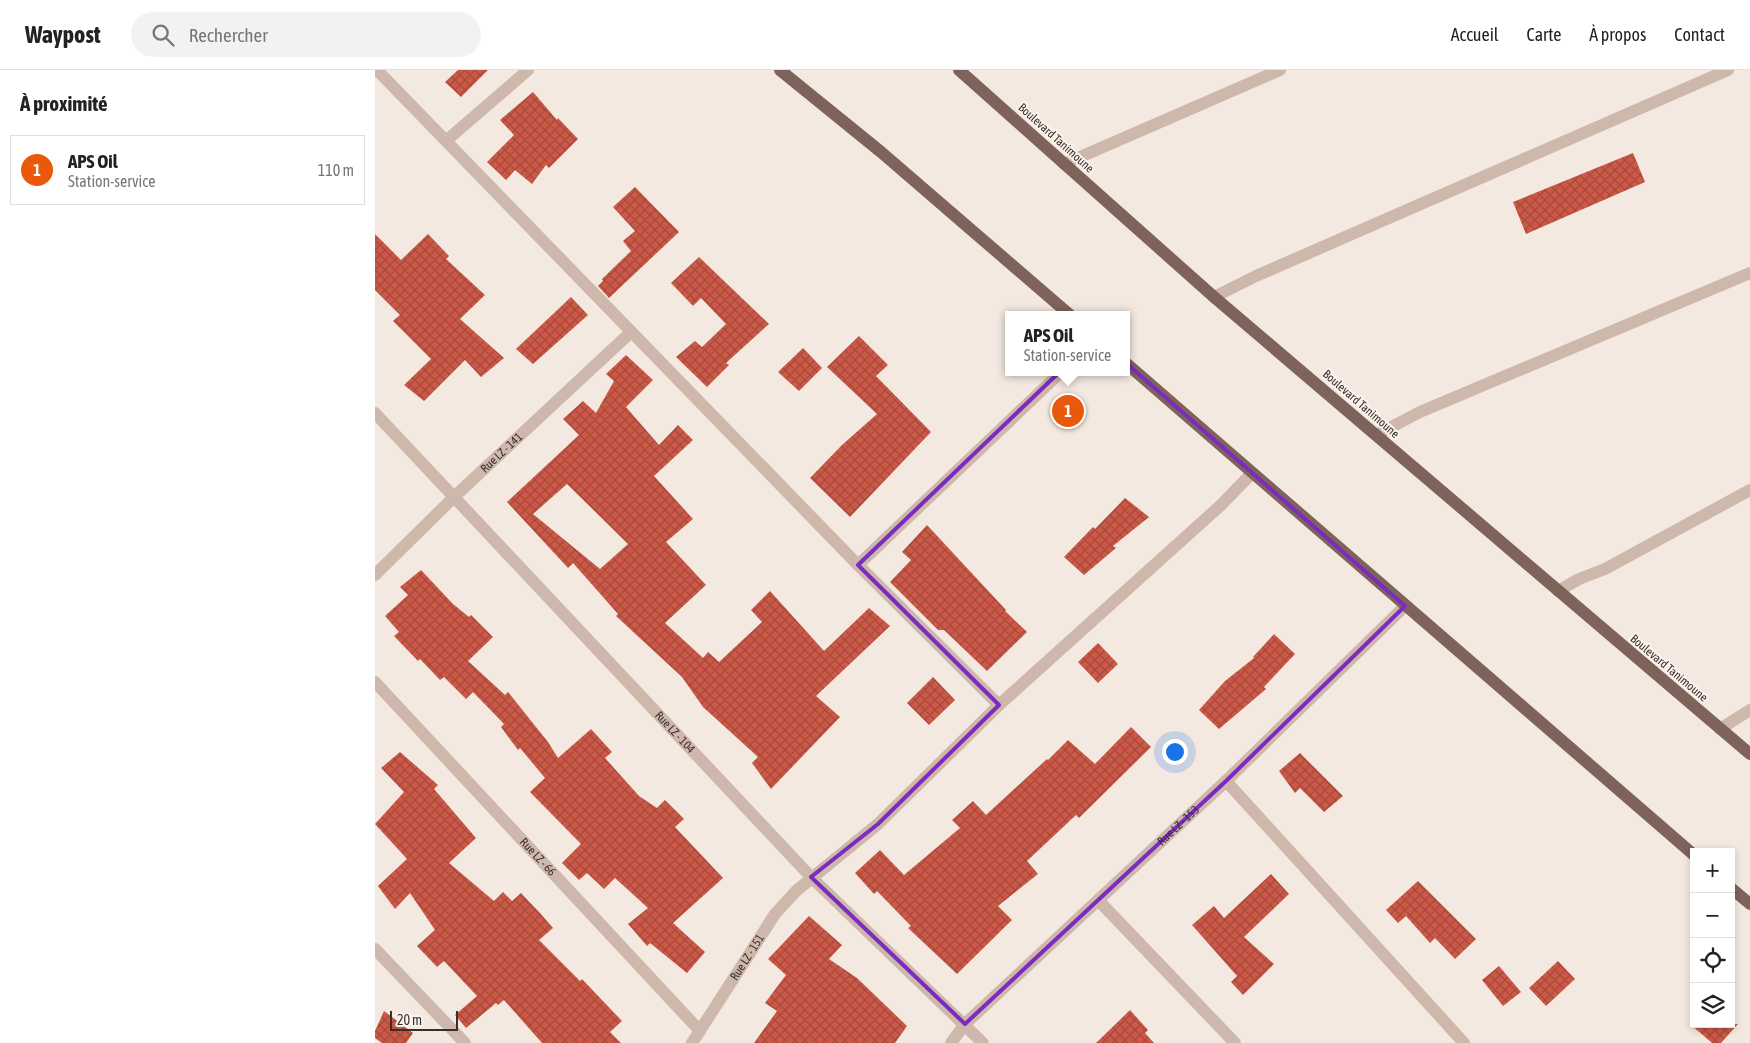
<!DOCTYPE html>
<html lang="fr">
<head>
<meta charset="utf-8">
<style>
  :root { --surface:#fff; --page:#f2f2f2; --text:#222; --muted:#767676; --line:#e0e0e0; --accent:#ea580c }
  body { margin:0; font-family:"Asap Condensed",sans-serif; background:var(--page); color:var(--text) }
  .controls { position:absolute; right:15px; bottom:15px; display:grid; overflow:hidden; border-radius:0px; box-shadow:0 2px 8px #0003 }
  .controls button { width:45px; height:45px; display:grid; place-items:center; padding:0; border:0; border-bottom:1px solid var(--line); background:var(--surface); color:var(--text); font:25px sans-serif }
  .scale { position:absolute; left:15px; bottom:12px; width:68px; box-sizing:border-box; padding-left:5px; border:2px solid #3b2e2a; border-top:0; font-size:14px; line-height:18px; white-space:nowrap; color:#3b2e2a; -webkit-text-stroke:4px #fbf3ed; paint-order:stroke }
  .you { position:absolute; left:799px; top:681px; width:18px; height:18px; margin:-12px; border:4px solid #fff; border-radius:50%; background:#1a73e8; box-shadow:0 0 0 8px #1a73e833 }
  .badge { display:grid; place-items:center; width:32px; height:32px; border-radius:50%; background:var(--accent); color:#fff; font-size:16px; font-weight:700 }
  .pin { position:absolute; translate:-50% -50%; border:2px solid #fff; box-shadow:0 1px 5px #0006 }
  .popup { position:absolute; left:630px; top:241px; width:125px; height:65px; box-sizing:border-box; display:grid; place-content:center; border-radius:0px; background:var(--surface); filter:drop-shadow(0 1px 4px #0005); font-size:16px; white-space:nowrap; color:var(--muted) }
  .popup b { font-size:19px; color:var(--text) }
  .popup::after { content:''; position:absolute; left:50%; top:100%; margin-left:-10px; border:10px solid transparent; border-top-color:var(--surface) }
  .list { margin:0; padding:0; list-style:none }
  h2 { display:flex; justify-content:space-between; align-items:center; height:65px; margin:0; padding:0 20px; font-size:21px }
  h2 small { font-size:16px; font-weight:400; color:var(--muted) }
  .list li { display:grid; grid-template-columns:32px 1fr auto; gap:15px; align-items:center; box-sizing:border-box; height:70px; margin:0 10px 10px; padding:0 10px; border:1px solid var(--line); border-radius:0px }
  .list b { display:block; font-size:19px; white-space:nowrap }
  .list p { margin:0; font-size:16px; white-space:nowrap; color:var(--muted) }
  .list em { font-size:16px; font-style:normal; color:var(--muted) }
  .icon { flex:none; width:28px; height:28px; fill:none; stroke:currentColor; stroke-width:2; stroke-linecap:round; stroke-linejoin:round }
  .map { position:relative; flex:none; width:1375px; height:973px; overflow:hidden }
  header { display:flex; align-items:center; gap:30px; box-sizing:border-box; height:70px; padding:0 25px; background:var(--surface); border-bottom:1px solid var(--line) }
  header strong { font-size:24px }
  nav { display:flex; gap:28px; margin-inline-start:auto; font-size:18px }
  .search { width:350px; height:45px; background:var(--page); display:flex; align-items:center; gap:12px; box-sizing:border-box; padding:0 18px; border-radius:28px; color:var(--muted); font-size:19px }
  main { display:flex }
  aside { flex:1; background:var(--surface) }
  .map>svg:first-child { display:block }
  .building { fill:url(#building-cross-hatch); fill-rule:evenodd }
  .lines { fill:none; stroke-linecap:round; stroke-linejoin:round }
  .minor { stroke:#ceb7ab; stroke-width:12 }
  .primary { stroke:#7e635b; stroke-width:12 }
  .marked { fill:none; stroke:#7b2cbf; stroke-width:4; stroke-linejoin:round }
  .labels { text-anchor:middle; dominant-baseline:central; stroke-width:4; stroke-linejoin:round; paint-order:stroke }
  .street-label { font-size:12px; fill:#3b2e2a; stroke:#fbf3ed }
</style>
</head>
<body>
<header>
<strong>Waypost</strong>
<div class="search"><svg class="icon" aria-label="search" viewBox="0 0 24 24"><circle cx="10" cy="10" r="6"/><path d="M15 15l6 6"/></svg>Rechercher</div>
<nav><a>Accueil</a><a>Carte</a><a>À propos</a><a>Contact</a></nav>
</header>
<main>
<aside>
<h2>À proximité<small></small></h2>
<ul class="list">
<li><span class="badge">1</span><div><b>APS Oil</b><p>Station-service</p></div><em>110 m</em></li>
</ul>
</aside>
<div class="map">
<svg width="1375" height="973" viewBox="0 0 1375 973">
  <defs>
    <pattern id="building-cross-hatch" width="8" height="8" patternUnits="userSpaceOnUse" patternTransform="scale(1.25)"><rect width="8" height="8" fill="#cc5947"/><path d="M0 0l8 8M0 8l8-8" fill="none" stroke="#a74a3b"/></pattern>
  </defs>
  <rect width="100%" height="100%" fill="#f4e9e0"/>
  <path class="building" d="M 83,0 L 113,0 L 86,27 L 70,12 Z
    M 158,22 L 182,50 L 183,48 L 203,69 L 174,98 L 171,95 L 157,114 L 140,100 L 131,110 L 112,92 L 139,65 L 125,50 Z
    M 1258,83 L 1270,112 L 1151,164 L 1138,132 Z
    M 260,117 L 304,162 L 234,228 L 223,216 L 228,211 L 227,209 L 256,181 L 248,171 L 260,161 L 238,137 Z
    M 0,164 L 26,190 L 53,164 L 74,186 L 71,189 L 110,225 L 85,249 L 129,288 L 106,307 L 90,290 L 49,331 L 29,315 L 56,289 L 18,251 L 25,245 L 0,220 Z
    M 324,187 L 394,254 L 351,293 L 354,295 L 332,317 L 301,287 L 320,271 L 327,277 L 351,254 L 326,228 L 318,236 L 296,213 Z
    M 196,227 L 213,245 L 158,294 L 141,279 Z
    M 484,266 L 513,295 L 501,306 L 556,362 L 475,447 L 435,408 L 467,375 L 502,344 L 452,297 Z
    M 428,278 L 447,298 L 424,321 L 403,302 Z
    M 251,285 L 278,310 L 251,337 L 284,375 L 303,355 L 318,370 L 279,406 L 318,449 L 291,472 L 331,515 L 290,553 L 328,588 L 333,582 L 344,592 L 387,552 L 376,540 L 395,521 L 449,581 L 494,538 L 515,556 L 441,626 L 465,647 L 396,719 L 377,693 L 383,687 L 328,637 L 307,607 L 241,546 L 243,544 L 198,493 L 193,498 L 132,432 L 204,365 L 188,349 L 208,331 L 221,343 L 239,311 L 231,304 ZM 192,414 L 253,474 L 225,499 L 158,444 Z
    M 750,428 L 774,447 L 738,476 L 741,478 L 709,505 L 689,487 L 718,457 L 720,459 Z
    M 552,455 L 631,540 L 630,541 L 652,562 L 612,601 L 569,560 L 563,560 L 515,512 L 536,490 L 527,482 Z
    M 46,500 L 78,534 L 94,547 L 96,545 L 118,567 L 93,591 L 130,625 L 133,622 L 173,672 L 183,688 L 216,659 L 237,682 L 230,688 L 264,726 L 282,738 L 290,730 L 309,749 L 300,757 L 348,808 L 298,853 L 330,882 L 312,903 L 275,873 L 272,876 L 253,854 L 273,838 L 240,808 L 229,819 L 212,803 L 204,810 L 187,793 L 206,774 L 155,722 L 170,708 L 145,678 L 143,680 L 126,657 L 129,654 L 98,622 L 91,629 L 69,607 L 65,610 L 45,589 L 43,591 L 19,566 L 24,562 L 10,546 L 33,525 L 25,517 Z
    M 899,564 L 920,584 L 889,617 L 891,619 L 844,659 L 824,640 L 850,611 L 879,588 L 878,587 Z
    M 723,573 L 743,594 L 723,613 L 703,592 Z
    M 558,607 L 580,630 L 554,655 L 532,633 Z
    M 756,657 L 776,677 L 704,748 L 701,745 L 652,791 L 663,804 L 623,836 L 637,850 L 582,904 L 533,858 L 536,856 L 502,821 L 499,824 L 480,803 L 505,780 L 529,805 L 585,758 L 577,750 L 598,731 L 611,745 L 672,689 L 673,690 L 693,670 L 720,694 Z
    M 25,682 L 63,715 L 59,719 L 101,768 L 74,793 L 119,831 L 128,822 L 137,831 L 146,823 L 165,843 L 178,858 L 164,870 L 205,911 L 207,909 L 247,951 L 235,962 L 246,973 L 167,973 L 129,930 L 123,935 L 121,933 L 91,958 L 80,945 L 102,926 L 69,891 L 62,897 L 42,876 L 60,860 L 35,823 L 20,839 L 3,816 L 32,789 L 0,754 L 29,722 L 6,698 Z
    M 925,683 L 968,726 L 949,742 L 925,718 L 920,723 L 904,701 Z
    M 896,804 L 914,824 L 869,867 L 899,894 L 868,925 L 856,912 L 862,906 L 817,855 L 839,836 L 849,848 Z
    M 1043,811 L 1101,869 L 1080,889 L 1060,868 L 1055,873 L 1031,846 L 1023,853 L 1011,840 Z
    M 434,846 L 467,875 L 454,889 L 482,908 L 532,956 L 520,973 L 379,973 L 402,941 L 390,933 L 411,905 L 393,889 Z
    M 1183,891 L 1200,909 L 1171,936 L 1154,918 Z
    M 1124,896 L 1146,922 L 1128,936 L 1107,910 Z
    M 755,940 L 773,960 L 770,963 L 779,973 L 721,973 Z
    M 9,941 L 38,963 L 31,973 L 7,973 L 0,968 L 0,961 Z
    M 1315,954 L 1363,954 L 1346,973 L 1337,973 Z"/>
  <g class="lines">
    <g class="minor">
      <path d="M 2,0 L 483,495 L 624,635"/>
      <path d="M 72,70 L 153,0"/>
      <path d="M 689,94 L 905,0"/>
      <path d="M 839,227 L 881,206 L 1353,0"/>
      <path id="s1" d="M 0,343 L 436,807 L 608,973"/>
      <path d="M 1001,365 L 1045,342 L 1375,203"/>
      <path d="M 483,495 L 686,302"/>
      <path id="s2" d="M 0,505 L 79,427 L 256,262"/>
      <path d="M 1183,521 L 1204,509 L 1230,499 L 1375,420"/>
      <path id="s3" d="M 0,612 L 325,961"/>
      <path d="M 1345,659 L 1375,640"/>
      <path d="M 851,711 L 1089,973"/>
      <path d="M 723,830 L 860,973"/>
      <path d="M 0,879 L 90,973"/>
      <path id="s4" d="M 317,973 L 400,844 L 421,821 L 503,754 L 624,635 L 846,435 L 877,403"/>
      <path id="s5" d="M 576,973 L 590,954 L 851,711 L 1030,536"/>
    </g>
    <path class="primary" d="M 405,0 L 506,82 L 695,245
      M 584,0 L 839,227 L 1375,684
      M 752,294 L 1319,785
      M 1356,818 L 1375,834"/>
  </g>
  <path class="marked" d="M 721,267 L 1030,536 L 851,711 L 590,954 L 436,807 L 503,754 L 624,635 L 483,495 Z"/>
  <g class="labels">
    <g class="street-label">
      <text transform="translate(681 68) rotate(42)">Boulevard Tanimoune</text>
      <text transform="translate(986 334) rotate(41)">Boulevard Tanimoune</text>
      <text stroke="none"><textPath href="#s2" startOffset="176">Rue LZ - 141</textPath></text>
      <text transform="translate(1294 598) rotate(40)">Boulevard Tanimoune</text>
      <text stroke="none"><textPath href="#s1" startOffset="438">Rue LZ - 104</textPath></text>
      <text stroke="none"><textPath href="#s5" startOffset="315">Rue LZ - 153</textPath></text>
      <text stroke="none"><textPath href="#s3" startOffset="239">Rue LZ - 66</textPath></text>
      <text stroke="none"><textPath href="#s4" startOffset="102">Rue LZ - 151</textPath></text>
    </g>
  </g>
</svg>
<div class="controls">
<button>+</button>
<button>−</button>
<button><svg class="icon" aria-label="locate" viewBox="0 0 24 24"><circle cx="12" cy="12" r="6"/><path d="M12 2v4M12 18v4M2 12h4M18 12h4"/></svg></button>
<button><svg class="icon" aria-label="layers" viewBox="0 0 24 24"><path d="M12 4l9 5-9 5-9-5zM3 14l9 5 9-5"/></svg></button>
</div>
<div class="scale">20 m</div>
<div class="you"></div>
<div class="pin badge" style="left:693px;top:341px">1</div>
<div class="popup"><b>APS Oil</b>Station-service</div>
</div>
</main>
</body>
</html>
